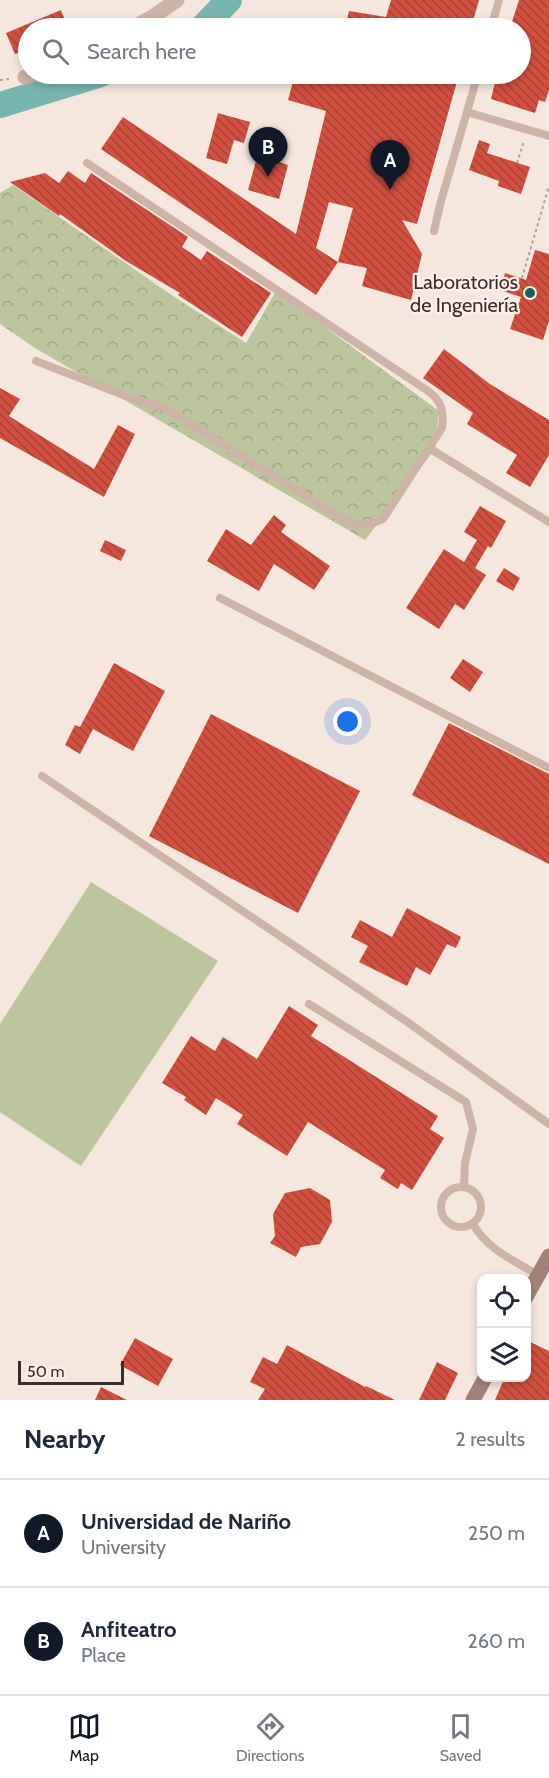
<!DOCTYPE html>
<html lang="en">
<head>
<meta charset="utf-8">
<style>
  :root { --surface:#fff; --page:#f2f2f3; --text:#1f2937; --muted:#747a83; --line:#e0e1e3; --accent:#111827 }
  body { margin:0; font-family:Cabin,sans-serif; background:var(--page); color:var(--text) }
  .controls { position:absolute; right:18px; bottom:18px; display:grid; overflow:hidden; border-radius:12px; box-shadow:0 3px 9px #0003 }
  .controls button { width:54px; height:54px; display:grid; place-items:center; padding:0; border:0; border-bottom:2px solid var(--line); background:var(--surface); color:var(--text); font:30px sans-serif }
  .scale { position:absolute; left:18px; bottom:15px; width:106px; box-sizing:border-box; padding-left:6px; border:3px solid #3a2c28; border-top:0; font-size:16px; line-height:21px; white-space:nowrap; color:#3a2c28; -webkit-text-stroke:4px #fcf1ea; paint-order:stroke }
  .you { position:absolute; left:348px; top:722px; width:21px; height:21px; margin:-15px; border:4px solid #fff; border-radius:50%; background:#1a73e8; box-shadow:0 0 0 9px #1a73e833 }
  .badge { display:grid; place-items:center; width:39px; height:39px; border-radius:50%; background:var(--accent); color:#fff; font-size:20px; font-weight:700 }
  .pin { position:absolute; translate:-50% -50px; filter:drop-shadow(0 2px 3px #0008) }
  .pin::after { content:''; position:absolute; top:32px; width:21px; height:18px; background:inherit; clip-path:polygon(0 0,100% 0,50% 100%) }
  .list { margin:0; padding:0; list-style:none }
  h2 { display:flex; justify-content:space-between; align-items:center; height:78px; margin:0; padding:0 24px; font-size:26px }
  h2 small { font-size:20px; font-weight:400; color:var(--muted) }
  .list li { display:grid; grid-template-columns:39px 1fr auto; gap:18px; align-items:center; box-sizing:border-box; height:108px; padding:0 24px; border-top:2px solid var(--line) }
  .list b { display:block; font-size:22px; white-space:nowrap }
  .list p { margin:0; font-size:20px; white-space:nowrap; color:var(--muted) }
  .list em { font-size:20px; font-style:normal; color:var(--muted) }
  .icon { flex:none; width:33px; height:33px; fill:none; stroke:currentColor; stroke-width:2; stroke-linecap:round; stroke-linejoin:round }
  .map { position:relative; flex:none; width:549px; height:1400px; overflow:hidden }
  .search { position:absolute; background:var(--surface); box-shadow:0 3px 9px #0003; left:18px; right:18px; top:18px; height:66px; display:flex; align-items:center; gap:15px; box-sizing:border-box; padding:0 21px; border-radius:33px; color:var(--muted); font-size:22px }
  .sheet { height:294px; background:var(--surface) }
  nav { display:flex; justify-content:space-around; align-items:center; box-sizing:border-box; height:84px; border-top:2px solid var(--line); background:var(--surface); font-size:16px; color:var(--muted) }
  nav a { display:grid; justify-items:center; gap:3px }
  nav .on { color:var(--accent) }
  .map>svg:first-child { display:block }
  .forest { fill:url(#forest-crowns) }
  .pitch { fill:#bcc59b }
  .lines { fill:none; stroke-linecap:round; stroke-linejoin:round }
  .river { stroke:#79b5b0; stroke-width:26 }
  .building { fill:url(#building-back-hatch); fill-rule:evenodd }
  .path { stroke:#ba9e91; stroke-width:2; stroke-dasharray:3 3; stroke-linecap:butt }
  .service { stroke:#ceb4a7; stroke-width:8 }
  .minor { stroke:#ceb4a7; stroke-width:15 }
  .secondary { stroke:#a28278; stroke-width:15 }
  .poi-dot { fill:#19605c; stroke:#fcf1ea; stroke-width:2 }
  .labels { text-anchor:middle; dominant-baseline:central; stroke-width:4.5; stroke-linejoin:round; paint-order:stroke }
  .poi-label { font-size:20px; fill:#3a2c28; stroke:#fcf1ea; text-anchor:end }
</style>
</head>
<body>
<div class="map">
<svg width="549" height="1400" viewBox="0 0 549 1400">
  <defs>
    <pattern id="forest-crowns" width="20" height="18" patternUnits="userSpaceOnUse" patternTransform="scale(1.5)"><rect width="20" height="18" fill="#bcc59b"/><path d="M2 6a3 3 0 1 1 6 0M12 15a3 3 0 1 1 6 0" fill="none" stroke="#a2a986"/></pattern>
    <pattern id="building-back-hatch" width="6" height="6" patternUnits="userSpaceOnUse" patternTransform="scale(1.5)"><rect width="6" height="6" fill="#d1503f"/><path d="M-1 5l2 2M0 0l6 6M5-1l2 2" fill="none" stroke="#ab4335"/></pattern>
  </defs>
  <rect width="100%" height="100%" fill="#f5e7dd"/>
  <path class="forest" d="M 13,185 L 173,296 L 246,343 L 276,291 L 439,411 L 435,449 L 365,540 L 35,348 L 0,324 L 0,193 Z"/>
  <path class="pitch" d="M 91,882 L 218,961 L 81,1166 L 0,1112 L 0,1024 Z"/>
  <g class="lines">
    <path class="river" d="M 202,28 L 229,0
      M 0,105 L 101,74"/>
  </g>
  <path class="building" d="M 391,0 L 479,0 L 471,28 L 345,28 L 349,11 L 386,17 Z
    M 519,0 L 549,0 L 549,90 L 545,102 L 539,100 L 535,113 L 491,99 L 497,74 L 520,74 L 520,28 L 510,28 Z
    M 61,10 L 68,28 L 28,28 L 28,49 L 15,54 L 6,33 Z
    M 295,74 L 459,74 L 417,224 L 402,220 L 422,254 L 411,300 L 362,286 L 367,268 L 338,262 L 316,295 L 101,149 L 123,117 L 296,234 L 326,111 L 288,100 ZM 329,202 L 353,208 L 338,262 L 316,248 Z
    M 218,113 L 250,122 L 244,143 L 234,140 L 227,164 L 206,158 Z
    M 479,140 L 490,144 L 487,153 L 530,167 L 521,194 L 498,186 L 499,181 L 469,170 Z
    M 260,146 L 279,152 L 277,161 L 288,165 L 279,199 L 248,190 Z
    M 68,171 L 85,183 L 91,173 L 188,237 L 182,247 L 201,260 L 207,251 L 271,293 L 242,337 L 178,295 L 180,293 L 126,261 L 60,214 L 59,216 L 10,182 L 45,173 L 59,183 Z
    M 535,250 L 549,254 L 549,321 L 543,340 L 510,329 L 521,297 L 500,290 L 505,273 L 526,280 Z
    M 444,349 L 490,384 L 549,420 L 549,455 L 530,487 L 506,473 L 517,455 L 467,424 L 473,413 L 423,378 Z
    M 0,388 L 20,399 L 9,416 L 94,469 L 118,425 L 135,434 L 104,497 L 0,438 Z
    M 480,506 L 506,521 L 491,548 L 488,546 L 475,568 L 486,575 L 464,610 L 455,604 L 439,629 L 406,608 L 444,549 L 464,562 L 477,540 L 464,532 Z
    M 274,515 L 286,525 L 281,532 L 330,566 L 314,590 L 274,564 L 259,591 L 207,561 L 226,529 L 251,545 Z
    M 105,540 L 126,550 L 121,561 L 100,551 Z
    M 504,568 L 520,578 L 513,591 L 496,581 Z
    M 463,659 L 483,672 L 470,692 L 450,678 Z
    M 114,663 L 165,691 L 133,751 L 93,729 L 80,754 L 65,745 L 75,725 L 80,727 Z
    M 211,714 L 360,791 L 298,913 L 149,836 Z
    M 449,723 L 549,774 L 549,864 L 412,795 Z
    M 407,908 L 461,937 L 456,948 L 447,944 L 430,975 L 416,967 L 407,986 L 359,962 L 368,946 L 351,937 L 360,920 L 392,937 Z
    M 289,1006 L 318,1025 L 311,1036 L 438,1116 L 430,1129 L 444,1138 L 412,1190 L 401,1183 L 398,1189 L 380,1178 L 385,1170 L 308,1122 L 287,1156 L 237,1124 L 243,1115 L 216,1098 L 206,1115 L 184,1100 L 186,1097 L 162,1083 L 191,1036 L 215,1051 L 223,1037 L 257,1059 Z
    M 310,1188 L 330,1200 L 332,1222 L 320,1244 L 301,1247 L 296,1257 L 270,1243 L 275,1236 L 273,1214 L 285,1193 Z
    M 135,1338 L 173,1359 L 158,1386 L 120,1365 Z
    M 526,1340 L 549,1351 L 549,1400 L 495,1400 L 505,1377 L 526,1377 Z
    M 287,1345 L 365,1387 L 366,1386 L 395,1400 L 258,1400 L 265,1389 L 250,1382 L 263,1357 L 277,1364 Z
    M 437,1362 L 458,1373 L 445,1400 L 419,1400 Z
    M 101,1387 L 127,1400 L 95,1400 Z"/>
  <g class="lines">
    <path class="path" d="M 0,80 L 10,79
      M 517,163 L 524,141
      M 522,278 L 549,186"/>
    <path class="service" d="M 491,28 L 499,0
      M 467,112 L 549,136
      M 434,231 L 441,201 L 478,74
      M 36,361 L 131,398 L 165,408 L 349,523 C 362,526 371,525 383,519 L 442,428 C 444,412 442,401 428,391 L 87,163
      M 429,448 L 549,522
      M 220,598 L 549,768
      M 42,776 L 406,1021 L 549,1124
      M 309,1004 L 466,1102 L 473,1129 L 465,1163 L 464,1187
      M441 1207a20 20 0 1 1 40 0a20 20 0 1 1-40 0Z
      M 473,1224 C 488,1250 513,1260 538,1275"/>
    <path class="minor" d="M 132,28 L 151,18 L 177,0
      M 25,77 L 35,74"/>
    <path class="secondary" d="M 526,1297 L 549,1256
      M 473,1400 L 485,1378"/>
  </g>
  <circle class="poi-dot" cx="530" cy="293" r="6"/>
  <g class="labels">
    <g class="poi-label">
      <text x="518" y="282">Laboratorios<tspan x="518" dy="23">de Ingeniería</tspan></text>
    </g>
  </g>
</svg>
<div class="controls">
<button><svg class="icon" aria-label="locate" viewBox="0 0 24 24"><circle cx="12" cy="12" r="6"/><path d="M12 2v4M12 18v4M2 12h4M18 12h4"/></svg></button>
<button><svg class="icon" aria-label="layers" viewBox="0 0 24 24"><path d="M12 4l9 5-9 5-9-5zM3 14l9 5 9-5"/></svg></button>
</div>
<div class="scale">50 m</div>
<div class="you"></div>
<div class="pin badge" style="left:390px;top:190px">A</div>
<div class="pin badge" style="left:268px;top:177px">B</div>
<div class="search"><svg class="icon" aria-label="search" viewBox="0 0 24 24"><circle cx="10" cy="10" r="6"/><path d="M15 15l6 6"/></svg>Search here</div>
</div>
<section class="sheet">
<h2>Nearby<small>2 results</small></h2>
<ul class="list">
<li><span class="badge">A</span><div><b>Universidad de Nariño</b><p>University</p></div><em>250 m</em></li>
<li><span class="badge">B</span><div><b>Anfiteatro</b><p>Place</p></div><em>260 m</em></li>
</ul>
</section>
<nav>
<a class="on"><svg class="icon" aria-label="map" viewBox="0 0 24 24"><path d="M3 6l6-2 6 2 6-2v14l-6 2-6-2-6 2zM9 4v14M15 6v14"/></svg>Map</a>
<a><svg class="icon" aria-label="directions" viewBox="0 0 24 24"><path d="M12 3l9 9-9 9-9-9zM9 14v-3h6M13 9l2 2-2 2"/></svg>Directions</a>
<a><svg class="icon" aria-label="saved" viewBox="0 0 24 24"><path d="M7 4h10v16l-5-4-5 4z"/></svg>Saved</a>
</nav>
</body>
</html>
